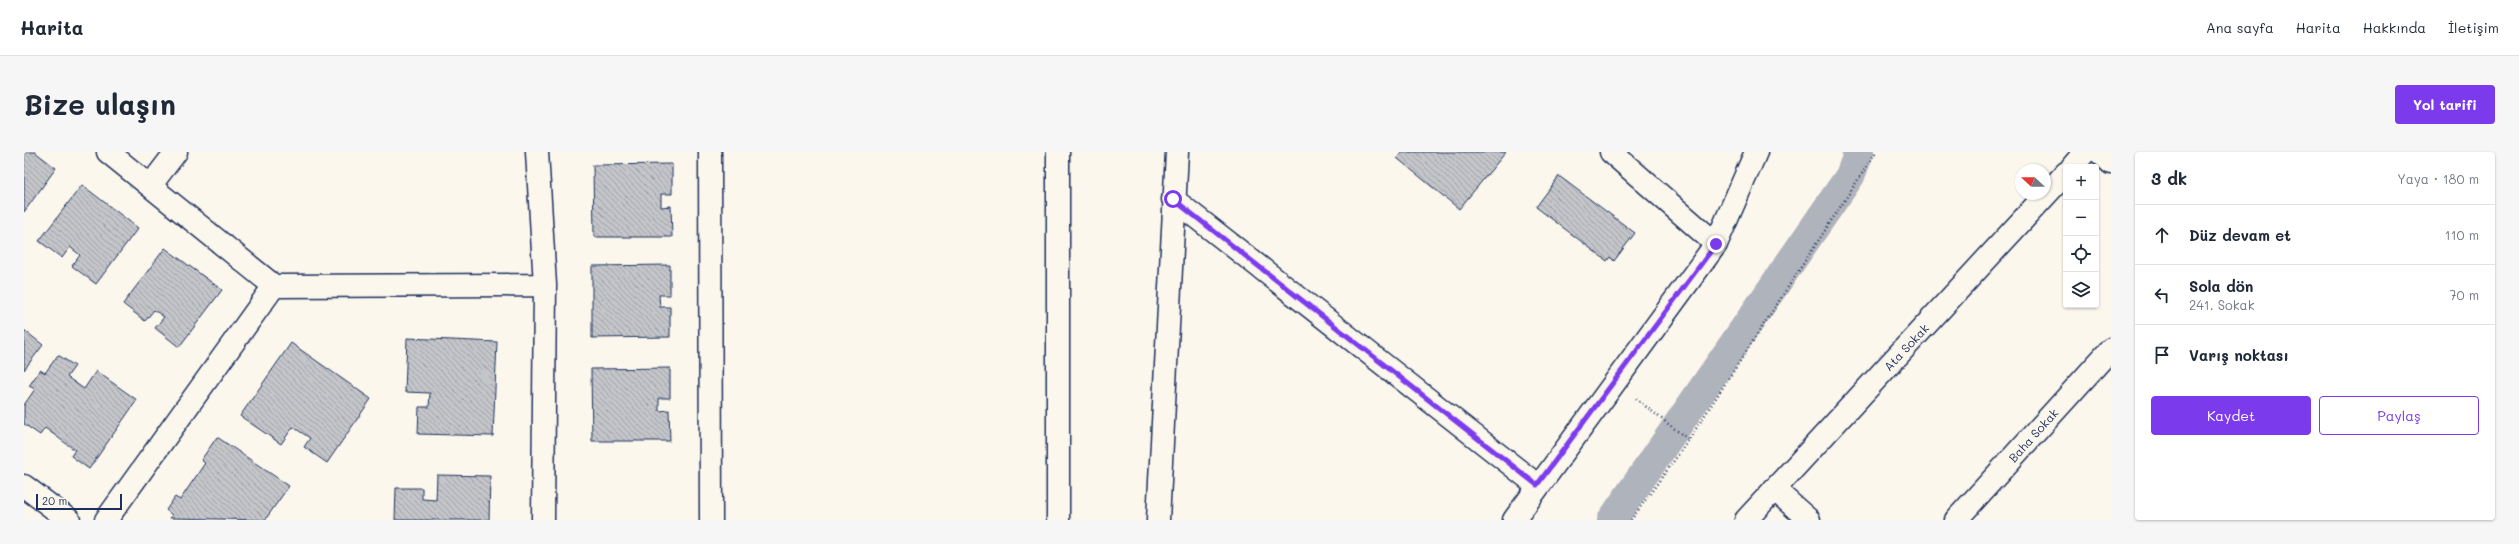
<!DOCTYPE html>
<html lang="tr">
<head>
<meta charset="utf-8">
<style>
  :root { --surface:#fff; --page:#f6f6f7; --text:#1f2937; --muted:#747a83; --line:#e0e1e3; --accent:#7c3aed }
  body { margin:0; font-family:Mali,sans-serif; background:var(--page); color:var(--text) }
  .controls { position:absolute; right:12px; top:12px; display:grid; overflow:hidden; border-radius:4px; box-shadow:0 1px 3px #0004 }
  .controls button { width:36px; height:36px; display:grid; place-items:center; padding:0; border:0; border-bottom:1px solid var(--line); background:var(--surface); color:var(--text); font:20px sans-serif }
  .compass { position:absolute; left:1991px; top:12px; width:36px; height:36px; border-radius:50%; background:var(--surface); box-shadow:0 1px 3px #0004; rotate:292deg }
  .scale { position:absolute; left:12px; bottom:10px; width:86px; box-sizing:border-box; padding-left:4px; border:2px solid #1b2f5e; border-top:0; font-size:11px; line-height:14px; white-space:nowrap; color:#1b2f5e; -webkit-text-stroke:3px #fbf7ec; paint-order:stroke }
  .stop { position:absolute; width:12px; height:12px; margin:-9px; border:3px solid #7c3aed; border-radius:50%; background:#fff }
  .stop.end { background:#7c3aed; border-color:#fff; box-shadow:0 1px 4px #0008 }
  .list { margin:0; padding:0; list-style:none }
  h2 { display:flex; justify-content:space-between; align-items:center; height:52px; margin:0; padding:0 16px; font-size:17px }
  h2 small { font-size:13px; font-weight:400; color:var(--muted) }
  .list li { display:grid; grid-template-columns:26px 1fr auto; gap:12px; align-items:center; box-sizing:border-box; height:60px; padding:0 16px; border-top:1px solid var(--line) }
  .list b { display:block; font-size:15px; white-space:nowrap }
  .list p { margin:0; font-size:13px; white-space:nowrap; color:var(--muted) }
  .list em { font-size:13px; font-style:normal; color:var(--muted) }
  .actions { display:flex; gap:8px; padding:12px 16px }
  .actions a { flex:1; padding:9px 0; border:1px solid var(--accent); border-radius:4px; text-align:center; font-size:14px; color:var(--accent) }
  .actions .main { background:var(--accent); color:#fff }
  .icon { flex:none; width:22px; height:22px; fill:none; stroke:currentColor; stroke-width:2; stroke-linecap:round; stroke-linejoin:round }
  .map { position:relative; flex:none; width:2087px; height:368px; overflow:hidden; border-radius:4px }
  header { display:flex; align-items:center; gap:24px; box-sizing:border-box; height:56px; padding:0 20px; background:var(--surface); border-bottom:1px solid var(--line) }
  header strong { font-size:19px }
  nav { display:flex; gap:22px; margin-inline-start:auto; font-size:14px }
  .intro { display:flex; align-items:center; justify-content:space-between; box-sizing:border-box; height:96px; padding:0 24px }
  h1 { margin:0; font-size:28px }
  .button { padding:10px 18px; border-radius:4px; background:var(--accent); color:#fff; font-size:14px; font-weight:700 }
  main { display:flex; gap:24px; padding:0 24px }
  aside { flex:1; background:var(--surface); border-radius:4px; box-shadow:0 1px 3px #0004 }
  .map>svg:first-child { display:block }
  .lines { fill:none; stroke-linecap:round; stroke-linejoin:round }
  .canal { stroke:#afb3bb; stroke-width:30 }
  .building { fill:url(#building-back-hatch); stroke:#1b2f5e }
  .minor-casing { stroke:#1b2f5e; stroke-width:25 }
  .major-casing { stroke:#1b2f5e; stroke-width:25 }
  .path { stroke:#1b2f5e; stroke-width:2.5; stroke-dasharray:1 3; stroke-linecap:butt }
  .minor { stroke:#fbf7ec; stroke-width:22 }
  .major { stroke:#fbf7ec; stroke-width:22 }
  .route { stroke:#7c3aed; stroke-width:5 }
  .labels { text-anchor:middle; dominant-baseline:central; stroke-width:3; stroke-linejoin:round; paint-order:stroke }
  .street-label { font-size:12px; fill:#1b2f5e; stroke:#fbf7ec }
</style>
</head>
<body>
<header>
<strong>Harita</strong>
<nav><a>Ana sayfa</a><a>Harita</a><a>Hakkında</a><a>İletişim</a></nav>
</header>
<div class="intro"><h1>Bize ulaşın</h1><a class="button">Yol tarifi</a></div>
<main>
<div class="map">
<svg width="2087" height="368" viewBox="0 0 2087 368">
  <defs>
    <pattern id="building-back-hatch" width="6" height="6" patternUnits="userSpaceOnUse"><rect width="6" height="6" fill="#c3c5c9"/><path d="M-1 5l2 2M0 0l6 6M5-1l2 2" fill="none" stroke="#9ea0a6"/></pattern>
  </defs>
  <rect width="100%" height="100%" fill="#fbf7ec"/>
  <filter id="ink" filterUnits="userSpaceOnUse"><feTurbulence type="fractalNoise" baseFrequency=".025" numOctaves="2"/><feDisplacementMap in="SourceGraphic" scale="8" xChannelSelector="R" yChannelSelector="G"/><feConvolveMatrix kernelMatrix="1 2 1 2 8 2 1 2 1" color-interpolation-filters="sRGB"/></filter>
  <g filter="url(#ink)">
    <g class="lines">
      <path class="canal" d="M 1588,368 L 1826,24 L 1835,0"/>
    </g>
    <path class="building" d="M 0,0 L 11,0 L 32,16 L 0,60 Z
      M 1378,0 L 1482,0 L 1435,57 L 1373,6 Z
      M 648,12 L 648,42 L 637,42 L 637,55 L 647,54 L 648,85 L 570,85 L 569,13 Z
      M 1535,24 L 1611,81 L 1590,109 L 1586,105 L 1583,109 L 1512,55 Z
      M 58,33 L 114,76 L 72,132 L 48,114 L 56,103 L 46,95 L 38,106 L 15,89 Z
      M 141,96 L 198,138 L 155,195 L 131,176 L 140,165 L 130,158 L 121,169 L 99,152 Z
      M 646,113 L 646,143 L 635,143 L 636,155 L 646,155 L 646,185 L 568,186 L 568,114 Z
      M 0,178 L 19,193 L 0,218 Z
      M 383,186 L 473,190 L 469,284 L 394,282 L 395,255 L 405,255 L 406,241 L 381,240 Z
      M 267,191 L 347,247 L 303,311 L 280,295 L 286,286 L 269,275 L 257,292 L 216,264 Z
      M 34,203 L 51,214 L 43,225 L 60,237 L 72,219 L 113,248 L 65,317 L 47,304 L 51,298 L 21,276 L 16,283 L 0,272 L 0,253 L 11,237 L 5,234 L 16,218 L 21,221 Z
      M 646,216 L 646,246 L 635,246 L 635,259 L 645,258 L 646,289 L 568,289 L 567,217 Z
      M 193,285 L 265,334 L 241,368 L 146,366 L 148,363 L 142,358 L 151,345 L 156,348 L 181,311 L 177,308 Z
      M 413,323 L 466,324 L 465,368 L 371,368 L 372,336 L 398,336 L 398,347 L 412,348 Z"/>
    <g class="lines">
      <g class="minor-casing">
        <path id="minor" d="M 84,0 L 250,134 L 521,133
          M 513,0 L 521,133 L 519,368
          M 686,0 L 687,368
          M 1587,0 L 1692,92
          M 2075,0 L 2087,11
          M 2048,15 L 2061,0
          M 126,34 L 152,0
          M 1149,47 L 1513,333
          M 0,334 L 45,368
          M 1750,337 L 1785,368
          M 82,368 L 250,134
          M 1134,368 L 1153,0
          M 1722,368 L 2042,21
          M 1932,368 L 2087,197"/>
      </g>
      <g class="major-casing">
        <path id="major" d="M 1034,368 L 1034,0
          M 1490,368 L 1692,92 L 1732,0"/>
      </g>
      <path class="path" d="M 1612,247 L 1665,288
        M 1607,368 L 1662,292 L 1852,0"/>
      <use href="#minor" class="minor"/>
      <use href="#major" class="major"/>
    </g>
  </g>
  <g class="lines" filter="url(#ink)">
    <path class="route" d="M 1149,47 L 1513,333 L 1692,92"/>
  </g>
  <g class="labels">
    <g class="street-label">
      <text transform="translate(1882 195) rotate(-47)">Ata Sokak</text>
      <text transform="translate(2009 283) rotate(-48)">Baha Sokak</text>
    </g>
  </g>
</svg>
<div class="controls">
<button>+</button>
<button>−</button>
<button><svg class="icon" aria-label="locate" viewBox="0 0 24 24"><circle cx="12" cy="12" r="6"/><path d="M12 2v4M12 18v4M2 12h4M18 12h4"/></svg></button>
<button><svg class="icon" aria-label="layers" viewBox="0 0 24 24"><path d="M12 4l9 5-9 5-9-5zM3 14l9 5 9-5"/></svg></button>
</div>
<svg class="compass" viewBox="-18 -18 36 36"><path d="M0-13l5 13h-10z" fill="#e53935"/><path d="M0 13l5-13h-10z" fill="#747a83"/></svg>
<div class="scale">20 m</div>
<div class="stop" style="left:1149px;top:47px"></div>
<div class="stop end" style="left:1692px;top:92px"></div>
</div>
<aside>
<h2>3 dk<small>Yaya · 180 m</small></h2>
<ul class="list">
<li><svg class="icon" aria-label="ahead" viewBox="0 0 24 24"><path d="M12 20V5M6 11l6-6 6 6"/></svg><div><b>Düz devam et</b></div><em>110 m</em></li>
<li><svg class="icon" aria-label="left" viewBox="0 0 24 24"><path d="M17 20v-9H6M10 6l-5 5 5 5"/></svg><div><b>Sola dön</b><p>241. Sokak</p></div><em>70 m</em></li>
<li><svg class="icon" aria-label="arrive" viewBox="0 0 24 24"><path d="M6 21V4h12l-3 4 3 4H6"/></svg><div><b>Varış noktası</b></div></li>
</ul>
<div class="actions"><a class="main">Kaydet</a><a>Paylaş</a></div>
</aside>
</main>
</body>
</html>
